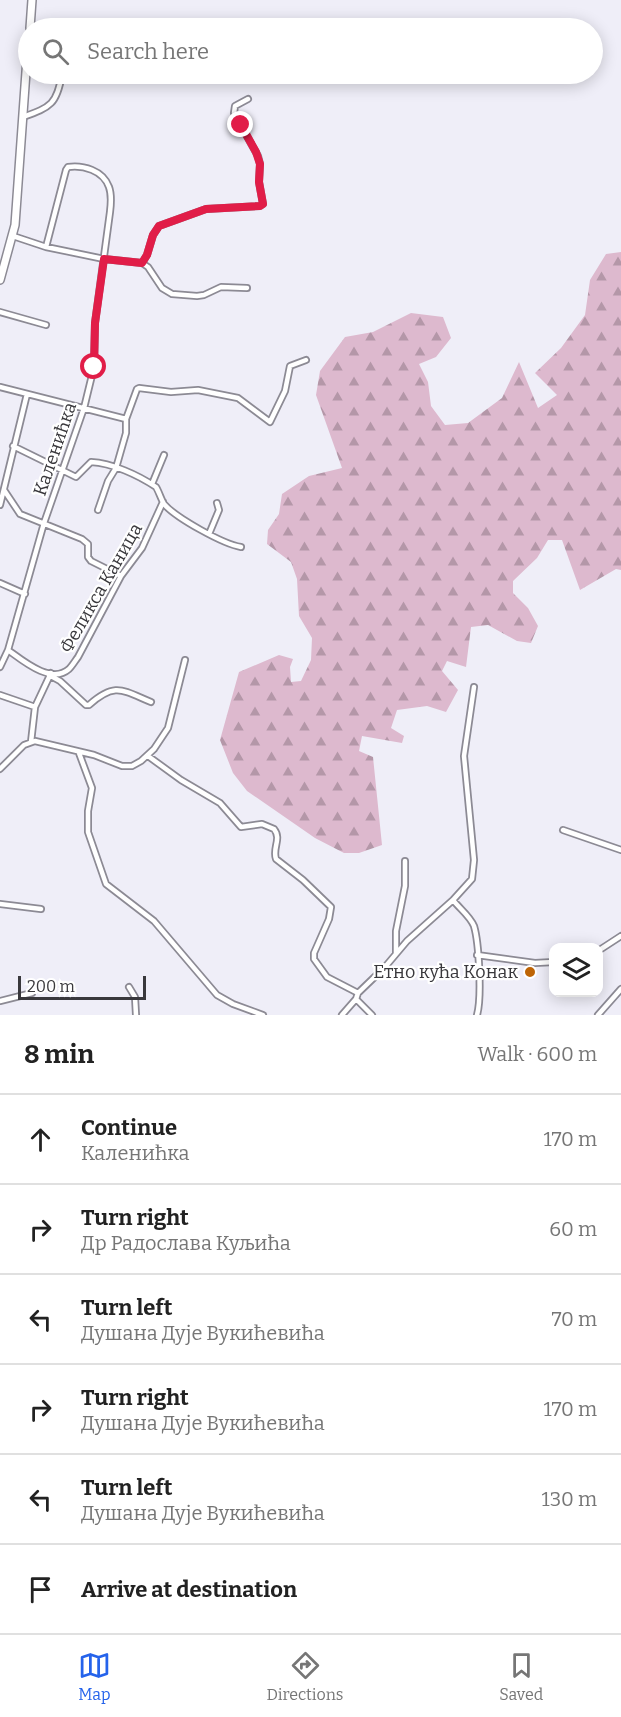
<!DOCTYPE html>
<html lang="en">
<head>
<meta charset="utf-8">
<style>
  :root { --surface:#fff; --page:#f6f6f6; --text:#222; --muted:#767676; --line:#e0e0e0; --accent:#2563eb }
  body { margin:0; font-family:Bitter,serif; background:var(--page); color:var(--text) }
  .controls { position:absolute; right:18px; bottom:18px; display:grid; overflow:hidden; border-radius:12px; box-shadow:0 3px 15px #0003 }
  .controls button { width:54px; height:54px; display:grid; place-items:center; padding:0; border:0; border-bottom:2px solid var(--line); background:var(--surface); color:var(--text); font:30px sans-serif }
  .scale { position:absolute; left:18px; bottom:15px; width:128px; box-sizing:border-box; padding-left:6px; border:3px solid #39383c; border-top:0; font-size:16px; line-height:21px; white-space:nowrap; color:#39383c; -webkit-text-stroke:4px #fff; paint-order:stroke }
  .stop { position:absolute; width:18px; height:18px; margin:-14px; border:4px solid #e11d48; border-radius:50%; background:#fff }
  .stop.end { background:#e11d48; border-color:#fff; box-shadow:0 2px 6px #0008 }
  .list { margin:0; padding:0; list-style:none }
  h2 { display:flex; justify-content:space-between; align-items:center; height:78px; margin:0; padding:0 24px; font-size:26px }
  h2 small { font-size:20px; font-weight:400; color:var(--muted) }
  .list li { display:grid; grid-template-columns:39px 1fr auto; gap:18px; align-items:center; box-sizing:border-box; height:90px; padding:0 24px; border-top:2px solid var(--line) }
  .list b { display:block; font-size:22px; white-space:nowrap }
  .list p { margin:0; font-size:20px; white-space:nowrap; color:var(--muted) }
  .list em { font-size:20px; font-style:normal; color:var(--muted) }
  .icon { flex:none; width:33px; height:33px; fill:none; stroke:currentColor; stroke-width:2; stroke-linecap:round; stroke-linejoin:round }
  .map { position:relative; flex:none; width:621px; height:1015px; overflow:hidden }
  .search { position:absolute; background:var(--surface); box-shadow:0 3px 15px #0003; left:18px; right:18px; top:18px; height:66px; display:flex; align-items:center; gap:15px; box-sizing:border-box; padding:0 21px; border-radius:33px; color:var(--muted); font-size:22px }
  .sheet { height:618px; background:var(--surface) }
  nav { display:flex; justify-content:space-around; align-items:center; box-sizing:border-box; height:84px; border-top:2px solid var(--line); background:var(--surface); font-size:16px; color:var(--muted) }
  nav a { display:grid; justify-items:center; gap:3px }
  nav .on { color:var(--accent) }
  .map>svg:first-child { display:block }
  .forest { fill:url(#forest-firs) }
  .lines { fill:none; stroke-linecap:round; stroke-linejoin:round }
  .street-casing { stroke:#8c8a94; stroke-width:8 }
  .secondary-casing { stroke:#8c8a94; stroke-width:10 }
  .street { stroke:#fff; stroke-width:4.5 }
  .secondary { stroke:#fff; stroke-width:7 }
  .route { stroke:#e11d48; stroke-width:8 }
  .poi-dot { fill:#be6406; stroke:#fff; stroke-width:2 }
  .labels { text-anchor:middle; dominant-baseline:central; stroke-width:4.5; stroke-linejoin:round; paint-order:stroke }
  .street-label { font-size:18px; fill:#39383c; stroke:#fff }
  .poi-label { font-size:18px; fill:#39383c; stroke:#fff; text-anchor:end }
</style>
</head>
<body>
<div class="map">
<svg width="621" height="1015" viewBox="0 0 621 1015">
  <defs>
    <pattern id="forest-firs" width="22" height="20" patternUnits="userSpaceOnUse" patternTransform="scale(1.5)"><rect width="22" height="20" fill="#ddb9ce"/><path d="M5 1l3.5 6h-7zM16 11l3.5 6h-7z" fill="#b497a8"/></pattern>
  </defs>
  <rect width="100%" height="100%" fill="#efeef8"/>
  <path class="forest" d="M 621,252 L 621,570 L 616,569 L 580,590 L 562,540 L 548,540 L 537,558 L 513,581 L 513,593 L 528,608 L 538,626 L 531,643 L 517,641 L 488,625 L 471,627 L 466,667 L 447,661 L 442,671 L 458,690 L 446,712 L 427,706 L 397,710 L 391,728 L 404,736 L 402,743 L 362,736 L 359,751 L 373,757 L 382,845 L 359,853 L 344,853 L 315,838 L 247,791 L 233,773 L 220,740 L 239,672 L 279,655 L 293,659 L 290,667 L 291,682 L 301,681 L 311,660 L 312,638 L 299,616 L 297,579 L 291,562 L 267,544 L 268,530 L 279,514 L 282,494 L 309,476 L 342,468 L 316,395 L 320,371 L 345,337 L 373,332 L 411,313 L 443,317 L 451,338 L 436,357 L 419,364 L 428,382 L 431,406 L 445,425 L 468,423 L 502,398 L 519,362 L 538,408 L 557,395 L 535,373 L 561,348 L 585,315 L 590,280 L 606,254 Z"/>
  <g class="lines">
    <g class="street-casing">
      <path id="street" d="M 23,117 C 51,107 57,104 62,74
        M 13,236 L 46,247 L 104,259 L 142,263 L 148,267 L 162,288 L 172,294 L 197,296 L 204,295 L 221,287 L 247,288
        M 142,263 L 147,255 L 153,235 L 159,226 L 206,209 L 260,206 L 263,204 L 259,182 L 260,164 L 258,156 L 234,113 L 235,106 L 248,99
        M 0,312 L 46,325
        M 0,387 L 126,419
        M 13,446 L 76,477 L 91,462 C 112,463 138,475 156,487 C 159,492 161,499 164,504 C 176,518 223,544 241,547
        M 152,484 L 164,455
        M 4,490 L 20,514 L 82,539 L 88,544 L 88,557 L 91,561 L 121,576
        M 0,505 L 27,394
        M 98,510 L 108,481 L 116,468 L 126,433 L 126,419 L 137,389 L 139,388 L 171,392 L 198,390 L 238,398 L 270,422 L 285,391 L 290,366 L 306,360
        M 209,534 L 219,510 L 217,503
        M 0,583 L 25,594
        M 8,650 C 22,660 51,685 69,669 C 72,666 75,661 78,657 L 121,576 L 142,548 L 163,502
        M 0,667 L 8,650 L 44,523 L 84,408 L 94,367 L 95,323 L 110,212 C 111,204 112,195 109,187 C 103,170 83,165 68,167 L 66,170 L 46,247
        M 49,675 L 60,681 L 86,705 L 89,705 C 115,682 122,690 151,702
        M 0,695 L 35,707
        M 31,742 L 35,707 L 51,673
        M 79,753 L 92,788 L 88,811 L 88,832 L 106,884 L 154,921 L 217,995 L 233,1004 L 263,1015
        M 148,756 L 181,780 L 220,803 L 241,827 L 262,824 L 274,829 C 282,839 272,848 276,859 L 303,880 L 331,907 L 329,919 L 314,953 L 314,959 L 327,977 L 358,993
        M 0,769 L 24,745 L 35,741 L 94,755 L 122,766 L 132,766 L 141,761 L 154,749 L 168,728 L 185,660
        M 563,830 L 621,850
        M 453,900 C 459,908 470,916 474,926 C 479,943 482,997 477,1015
        M 0,904 L 41,909
        M 598,951 L 621,936
        M 396,953 L 396,931 L 405,886 L 405,861
        M 477,955 L 535,963 L 554,962
        M 129,987 L 135,997 L 136,1015
        M 356,999 L 372,1015
        M 0,1001 L 32,993
        M 342,1015 L 356,999 L 358,993 L 385,967 L 407,941 L 453,900 L 472,879 L 474,860 L 464,756 L 474,687
        M 598,1015 L 621,989"/>
    </g>
    <g class="secondary-casing">
      <path id="secondary" d="M 30,28 L 32,0
        M 0,280 L 15,225 L 28,44"/>
    </g>
    <use href="#street" class="street"/>
    <use href="#secondary" class="secondary"/>
  </g>
  <g class="lines">
    <path class="route" d="M 94,367 L 95,323 L 104,259 L 142,263 L 147,255 L 153,235 L 159,226 L 206,209 L 260,206 L 263,204 L 259,182 L 260,164 L 256,152 L 241,125"/>
  </g>
  <circle class="poi-dot" cx="530" cy="972" r="6"/>
  <g class="labels">
    <g class="street-label">
      <text transform="translate(55 449) rotate(-71)">Каленићка</text>
      <text transform="translate(101 588) rotate(-60)">Феликса Каница</text>
    </g>
    <g class="poi-label">
      <text x="518" y="972">Етно кућа Конак</text>
    </g>
  </g>
</svg>
<div class="controls">
<button><svg class="icon" aria-label="layers" viewBox="0 0 24 24"><path d="M12 4l9 5-9 5-9-5zM3 14l9 5 9-5"/></svg></button>
</div>
<div class="scale">200 m</div>
<div class="stop" style="left:94px;top:367px"></div>
<div class="stop end" style="left:241px;top:125px"></div>
<div class="search"><svg class="icon" aria-label="search" viewBox="0 0 24 24"><circle cx="10" cy="10" r="6"/><path d="M15 15l6 6"/></svg>Search here</div>
</div>
<section class="sheet">
<h2>8 min<small>Walk · 600 m</small></h2>
<ul class="list">
<li><svg class="icon" aria-label="ahead" viewBox="0 0 24 24"><path d="M12 20V5M6 11l6-6 6 6"/></svg><div><b>Continue</b><p>Каленићка</p></div><em>170 m</em></li>
<li><svg class="icon" aria-label="right" viewBox="0 0 24 24"><path d="M7 20v-9h11M14 6l5 5-5 5"/></svg><div><b>Turn right</b><p>Др Радослава Куљића</p></div><em>60 m</em></li>
<li><svg class="icon" aria-label="left" viewBox="0 0 24 24"><path d="M17 20v-9H6M10 6l-5 5 5 5"/></svg><div><b>Turn left</b><p>Душана Дује Вукићевића</p></div><em>70 m</em></li>
<li><svg class="icon" aria-label="right" viewBox="0 0 24 24"><path d="M7 20v-9h11M14 6l5 5-5 5"/></svg><div><b>Turn right</b><p>Душана Дује Вукићевића</p></div><em>170 m</em></li>
<li><svg class="icon" aria-label="left" viewBox="0 0 24 24"><path d="M17 20v-9H6M10 6l-5 5 5 5"/></svg><div><b>Turn left</b><p>Душана Дује Вукићевића</p></div><em>130 m</em></li>
<li><svg class="icon" aria-label="arrive" viewBox="0 0 24 24"><path d="M6 21V4h12l-3 4 3 4H6"/></svg><div><b>Arrive at destination</b></div></li>
</ul>
</section>
<nav>
<a class="on"><svg class="icon" aria-label="map" viewBox="0 0 24 24"><path d="M3 6l6-2 6 2 6-2v14l-6 2-6-2-6 2zM9 4v14M15 6v14"/></svg>Map</a>
<a><svg class="icon" aria-label="directions" viewBox="0 0 24 24"><path d="M12 3l9 9-9 9-9-9zM9 14v-3h6M13 9l2 2-2 2"/></svg>Directions</a>
<a><svg class="icon" aria-label="saved" viewBox="0 0 24 24"><path d="M7 4h10v16l-5-4-5 4z"/></svg>Saved</a>
</nav>
</body>
</html>
